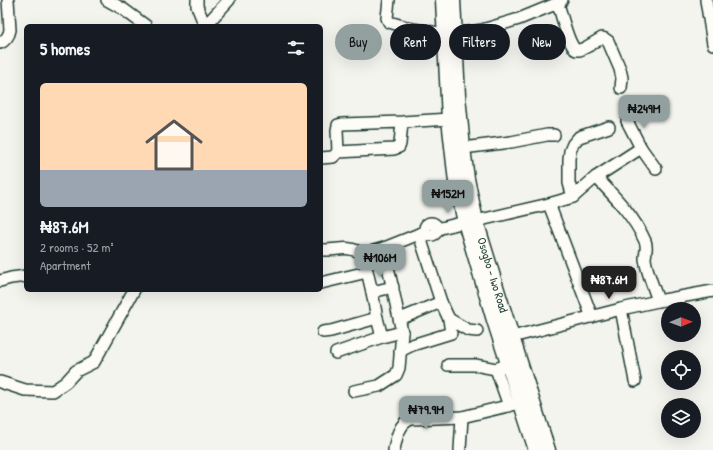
<!DOCTYPE html>
<html lang="en">
<head>
<meta charset="utf-8">
<style>
  body { margin:0; font-family:"Patrick Hand",sans-serif; background:#242831; color:#f1f3f6; height:100vh; display:flex; flex-direction:column; font-size:15px; white-space:nowrap }
  * { box-sizing:border-box; margin:0 }
  p { font-size:13px; color:#9ea1a6 }
  .icon { flex:none; width:22px; height:22px; fill:none; stroke:currentColor; stroke-width:2; stroke-linecap:round; stroke-linejoin:round }
  .map { position:relative; flex:1; overflow:hidden }
  .drawer { position:absolute; left:24px; top:24px; width:299px; height:268px; display:flex; flex-direction:column; background:#171b24; border-radius:6px; box-shadow:0 4px 16px #0002 }
  .drawer>* { flex:none }
  .hud { position:absolute; left:335px; top:24px; width:318px; height:36px; display:flex; gap:8px }
  .needle { width:26px; rotate:89deg }
  .controls { position:absolute; left:661px; top:302px; display:grid; gap:8px }
  .controls a { display:grid; place-items:center; width:40px; height:40px; border-radius:50%; background:#171b24; box-shadow:0 4px 16px #0002; font-size:20px }
  .price { position:absolute; translate:-50% -34px; padding:0 9px; border-radius:8px; background:#92a19f; color:#111; font-size:13px; line-height:26px; filter:drop-shadow(0 1px 2px #0008) }
  .price::after { content:''; position:absolute; left:50%; top:24px; width:12px; height:9px; margin-left:-6px; background:inherit; clip-path:polygon(0 0,100% 0,50% 100%) }
  .price.active { background:#222; color:#fff }
  ul { padding:0; list-style:none }
  li { display:grid; align-content:center; gap:8px; height:212px; padding:0 16px }
  li span { display:grid; place-items:center; height:124px; border-radius:6px; color:#555 }
  li>.icon { margin-inline-start:auto }
  span .icon { width:72px; height:72px; fill:#fffc; stroke-width:1 }
  li b { font-size:17px }
  h2 { display:flex; justify-content:space-between; align-items:center; height:48px; padding:0 16px; font-size:17px }
  .chip { padding:0 14px; border-radius:18px; background:#171b24; box-shadow:0 4px 16px #0002; font-size:14px; line-height:36px }
  .chip.active { background:#92a19f; color:#111 }
  .map>svg:first-child { display:block }
  .lines { fill:none; stroke-linecap:round; stroke-linejoin:round }
  .minor-casing { stroke:#1f3d34; stroke-width:14 }
  .major-casing { stroke:#1f3d34; stroke-width:17 }
  .minor { stroke:#fdfcf7; stroke-width:11 }
  .major { stroke:#fdfcf7; stroke-width:14 }
  .labels { text-anchor:middle; stroke-width:4; stroke-linejoin:round; paint-order:stroke }
  .street-label { font-size:12px; fill:#1f3d34; stroke:#fdfcf7 }
</style>
</head>
<body>
<div class="map">
<svg width="713" height="450" viewBox="0 0 713 450">
  <rect width="100%" height="100%" fill="#f4f4ef"/>
  <filter id="ink" filterUnits="userSpaceOnUse"><feTurbulence type="fractalNoise" baseFrequency=".025" numOctaves="2"/><feDisplacementMap in="SourceGraphic" scale="8" xChannelSelector="R" yChannelSelector="G"/><feConvolveMatrix kernelMatrix="1 2 1 2 8 2 1 2 1" color-interpolation-filters="sRGB"/></filter>
  <g filter="url(#ink)">
    <g class="lines">
      <defs>
        <g id="minor">
          <polyline points="107,0 123,9 146,26"/>
          <polyline points="197,0 197,6 205,26"/>
          <polyline points="389,0 387,18 389,22 413,29 445,34"/>
          <polyline points="706,0 713,44"/>
          <path d="M558 3C561 13 567 40 574 48 575 50 576 50 579 50 585 49 596 41 602 38L605 39 608 41 620 69 622 78 621 88"/>
          <polyline points="205,26 229,0"/>
          <polyline points="455,34 482,30 519,19 558,3 562,0"/>
          <path d="M0 43C5 41 9 36 10 30L8 0"/>
          <polyline points="627,121 641,148 656,169"/>
          <polyline points="402,122 400,144 399,147 394,149 338,152 337,130 338,125 342,124 402,122 449,119"/>
          <polyline points="463,148 511,142 547,135 554,135"/>
          <polyline points="321,158 333,157 338,152"/>
          <path d="M596 177C614 196 634 216 645 241 648 247 645 253 645 259 647 273 654 288 658 301"/>
          <polyline points="573,197 569,183 569,159 570,151 573,144 579,137 609,127"/>
          <polyline points="549,204 592,317"/>
          <polyline points="476,221 549,204 573,197 596,177 641,148"/>
          <circle cx="431" cy="229" r="6"/>
          <polyline points="437,229 465,222"/>
          <path d="M321 250C338 251 347 244 363 254L372 292 377 318 382 337"/>
          <polyline points="363,254 384,248 424,232"/>
          <polyline points="0,281 11,278 26,276"/>
          <polyline points="321,283 367,272"/>
          <polyline points="372,292 393,287"/>
          <polyline points="621,309 635,381"/>
          <polyline points="400,319 441,302"/>
          <polyline points="449,319 468,330 477,331"/>
          <polyline points="323,332 331,331 377,318"/>
          <polyline points="505,340 512,337 621,309 658,301 713,291"/>
          <polyline points="400,351 412,345 451,333 449,319 441,302 419,234"/>
          <polyline points="336,353 382,337 402,332"/>
          <polyline points="448,365 475,365 496,369 509,364"/>
          <polyline points="496,369 509,406"/>
          <polyline points="0,382 25,390 53,391 66,382 76,371 94,362 134,290"/>
          <polyline points="354,391 379,386 396,375 399,368 402,332 384,248"/>
          <path d="M394 450C396 439 399 423 411 419L462 417 520 403"/>
          <polyline points="460,450 462,417"/>
        </g>
        <g id="major">
          <polyline points="443,0 449,119 456,182 465,222 494,320 536,450"/>
          <path id="s1" d="M453 0 458 96 463 148 467 179 476 221 498 293 548 450"/>
        </g>
      </defs>
      <use href="#minor" class="minor-casing"/>
      <use href="#major" class="major-casing"/>
      <use href="#minor" class="minor"/>
      <use href="#major" class="major"/>
    </g>
  </g>
  <g class="labels">
    <g class="street-label">
      <text dy="4" stroke="none"><textPath href="#s1" startOffset="279">Osogbo - Iwo Road</textPath></text>
    </g>
  </g>
</svg>
<div class="controls">
<a><svg class="needle" viewBox="-14 -14 28 28"><path d="M0-13l5 13h-10z" fill="#e53935"/><path d="M0 13l5-13h-10z" fill="#9ea1a6"/></svg></a>
<a><svg class="icon" aria-label="locate" viewBox="0 0 24 24"><circle cx="12" cy="12" r="6"/><path d="M12 2v4M12 18v4M2 12h4M18 12h4"/></svg></a>
<a><svg class="icon" aria-label="layers" viewBox="0 0 24 24"><path d="M12 4l9 5-9 5-9-5zM3 14l9 5 9-5"/></svg></a>
</div>
<b class="price" style="left:644px;top:129px">₦249M</b>
<b class="price" style="left:448px;top:214px">₦152M</b>
<b class="price" style="left:380px;top:278px">₦106M</b>
<b class="price active" style="left:609px;top:300px">₦87.6M</b>
<b class="price" style="left:426px;top:430px">₦79.9M</b>
<div class="hud">
<a class="chip active">Buy</a>
<a class="chip">Rent</a>
<a class="chip">Filters</a>
<a class="chip">New</a>
</div>
<section class="drawer">
<h2>5 homes<svg class="icon" aria-label="filters" viewBox="0 0 24 24"><path d="M4 7h16M4 17h16"/><circle cx="9" cy="7" r="2"/><circle cx="15" cy="17" r="2"/></svg></h2>
<ul>
<li><span style="background:linear-gradient(#ffd9b3 70%,#9aa5b1 0)"><svg class="icon" aria-label="home" viewBox="0 0 24 24"><path d="M3 11l9-7 9 7M6 9v11h12V9"/></svg></span><div><b>₦87.6M</b><p>2 rooms · 52 m²</p><p>Apartment</p></div></li>
</ul>
</section>
</div>
</body>
</html>
